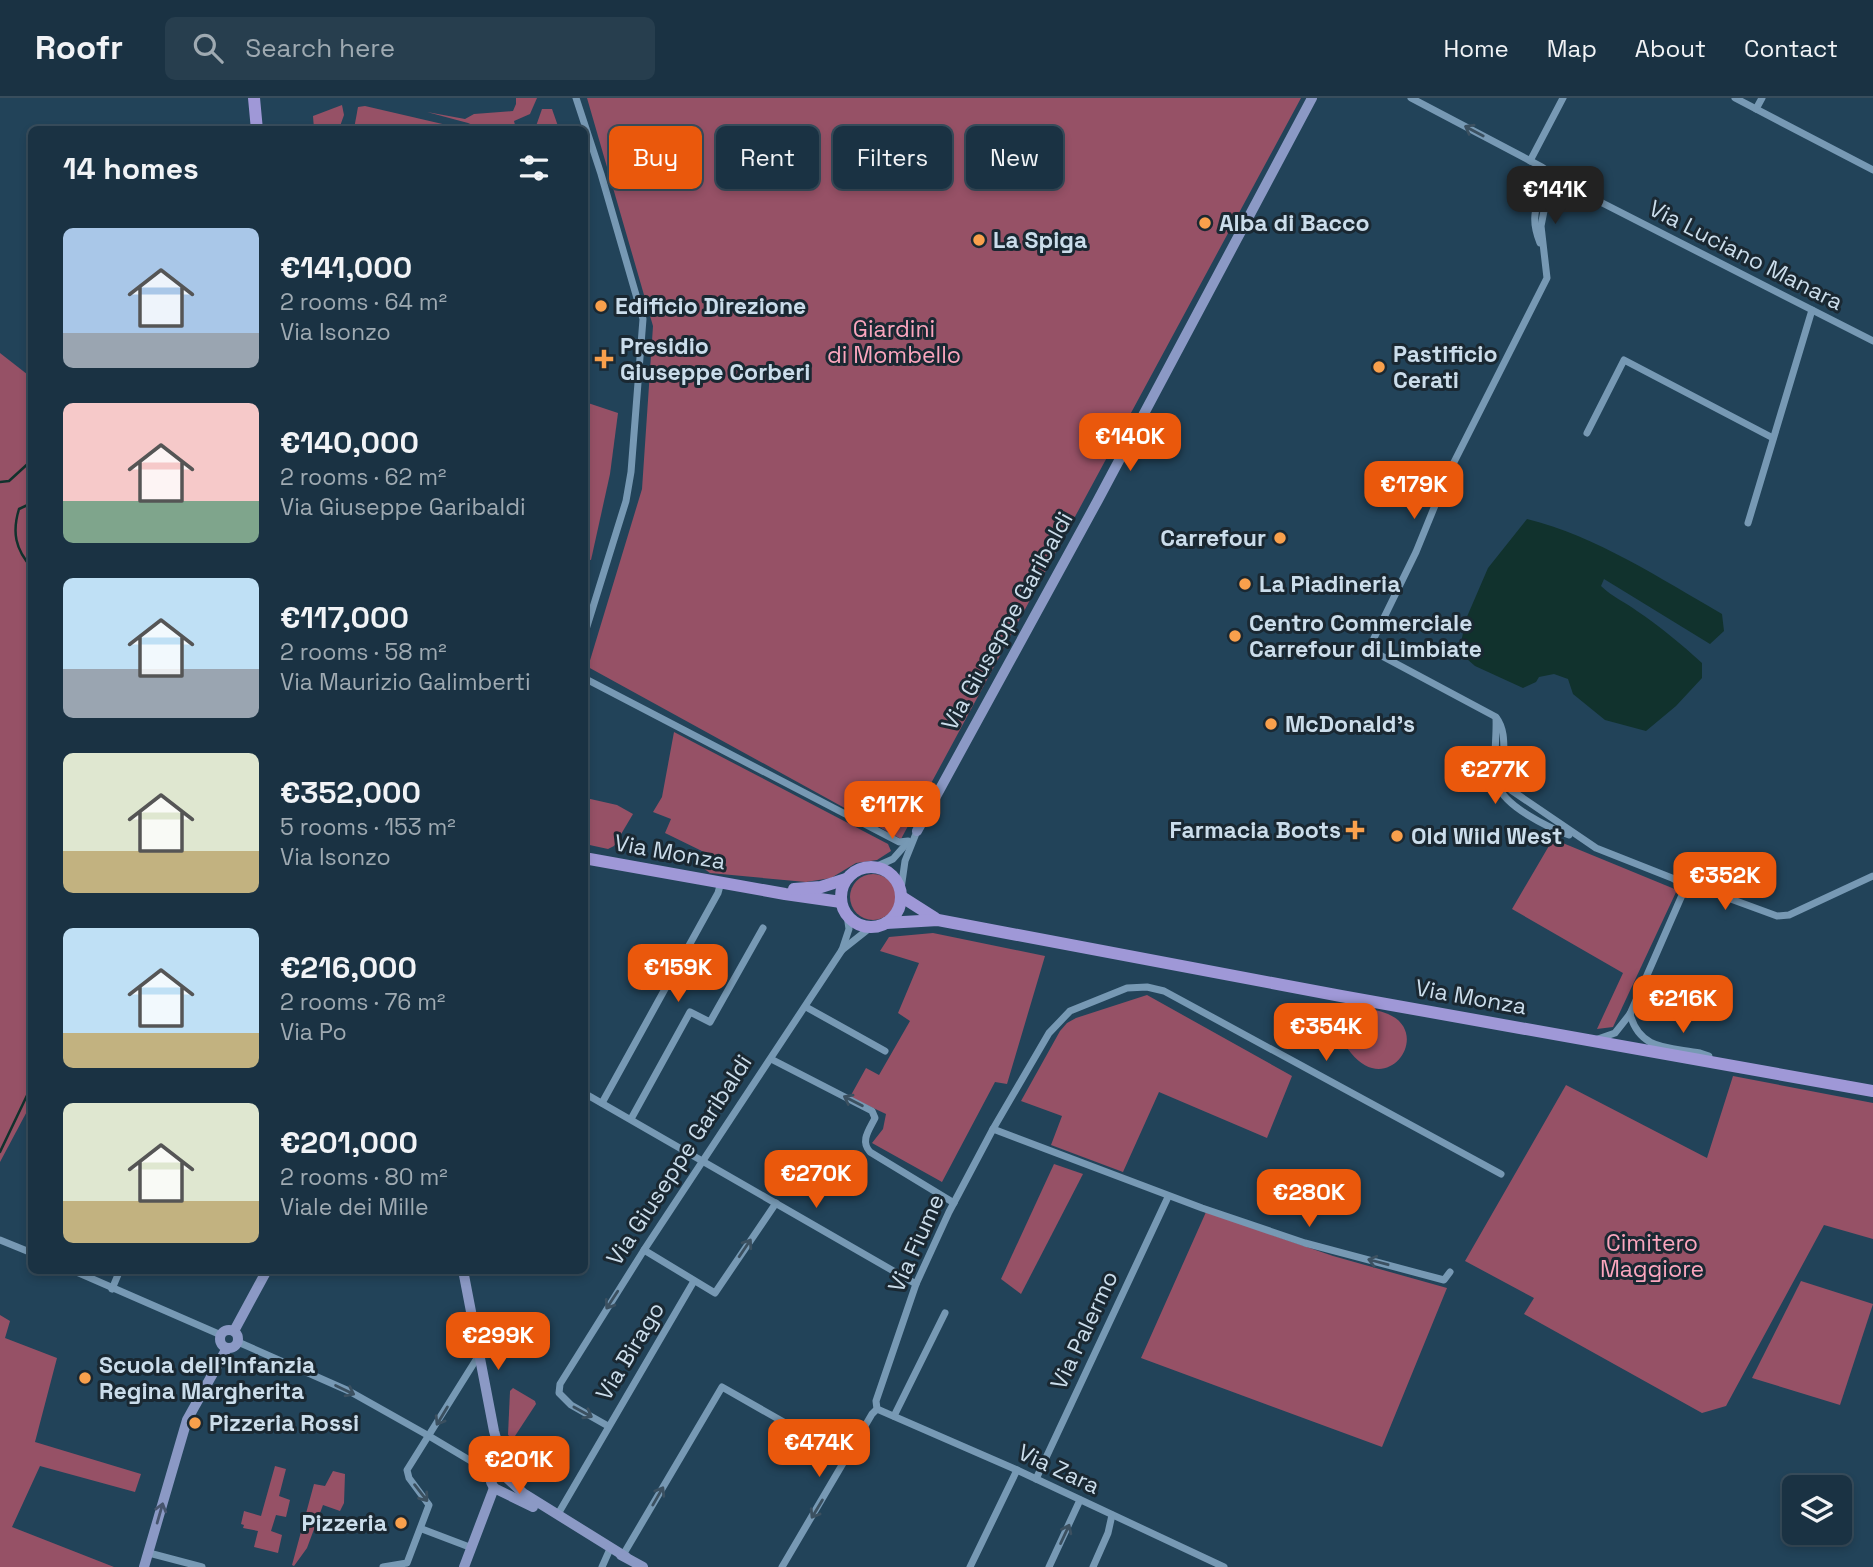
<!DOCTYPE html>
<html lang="en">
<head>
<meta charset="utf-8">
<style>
  body { margin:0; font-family:"Space Grotesk",sans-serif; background:#273e4e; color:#f1f3f6; height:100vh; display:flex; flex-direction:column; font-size:26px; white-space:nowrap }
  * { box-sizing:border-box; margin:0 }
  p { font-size:23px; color:#9faab2 }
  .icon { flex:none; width:38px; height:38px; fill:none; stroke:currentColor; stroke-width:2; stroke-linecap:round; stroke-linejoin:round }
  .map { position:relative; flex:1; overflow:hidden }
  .panel { position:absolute; left:28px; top:28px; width:560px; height:1148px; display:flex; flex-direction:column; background:#1a3243; border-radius:10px; box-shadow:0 4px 10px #0003,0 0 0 2px #384d5c }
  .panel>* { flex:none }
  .hud { position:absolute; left:609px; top:28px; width:665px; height:63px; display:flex; gap:14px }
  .controls { position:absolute; left:1782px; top:1377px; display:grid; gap:14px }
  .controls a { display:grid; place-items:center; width:70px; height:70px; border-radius:10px; background:#1a3243; box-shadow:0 4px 10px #0003,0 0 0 2px #384d5c; font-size:35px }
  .price { position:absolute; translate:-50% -60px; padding:0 16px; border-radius:14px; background:#ea580c; color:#fff; font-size:23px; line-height:46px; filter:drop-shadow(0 2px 4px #0008) }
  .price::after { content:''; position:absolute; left:50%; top:42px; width:21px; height:16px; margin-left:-10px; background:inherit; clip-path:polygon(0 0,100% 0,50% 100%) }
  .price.active { background:#222; color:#fff }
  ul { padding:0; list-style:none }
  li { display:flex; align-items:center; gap:21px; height:175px; padding:0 35px }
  li span { display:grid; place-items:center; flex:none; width:196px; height:140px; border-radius:10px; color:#555 }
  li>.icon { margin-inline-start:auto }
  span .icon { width:84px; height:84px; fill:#fffc; stroke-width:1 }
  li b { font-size:30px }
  h2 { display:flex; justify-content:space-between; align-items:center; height:84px; padding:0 35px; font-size:30px }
  .tag { padding:0 24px; border-radius:10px; background:#1a3243; box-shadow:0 4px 10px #0003,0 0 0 2px #384d5c; font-size:24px; line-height:63px }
  .tag.active { background:#ea580c; color:#fff }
  header { display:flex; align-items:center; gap:42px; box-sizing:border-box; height:98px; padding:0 35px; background:#1a3243; border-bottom:2px solid #384d5c }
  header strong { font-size:33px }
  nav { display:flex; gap:38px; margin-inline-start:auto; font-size:24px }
  .search { width:490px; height:63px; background:#273e4e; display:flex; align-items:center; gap:18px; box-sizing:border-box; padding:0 24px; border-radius:10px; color:#9faab2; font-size:26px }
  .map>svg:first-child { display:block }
  .green { fill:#965166 }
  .water { fill:#11322d }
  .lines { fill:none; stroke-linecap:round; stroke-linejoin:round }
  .stream { stroke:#11322d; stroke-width:2.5 }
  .street { stroke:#7799b4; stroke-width:7 }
  .secondary { stroke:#8b99c5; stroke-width:10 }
  .primary { stroke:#9f98d7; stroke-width:12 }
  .oneway { stroke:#3b5060 }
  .oneway2 { stroke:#47556d }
  .poi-dot { fill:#f9a04c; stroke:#1a2832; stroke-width:2.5 }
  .labels { text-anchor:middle; stroke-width:6; stroke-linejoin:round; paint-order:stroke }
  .poi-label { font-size:23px; font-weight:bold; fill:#cbddeb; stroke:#1a2832; text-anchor:start }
  .street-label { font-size:23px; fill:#cbddeb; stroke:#1a2832 }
  .park-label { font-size:23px; fill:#fba6be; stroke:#1a2832 }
</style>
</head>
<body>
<header>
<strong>Roofr</strong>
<div class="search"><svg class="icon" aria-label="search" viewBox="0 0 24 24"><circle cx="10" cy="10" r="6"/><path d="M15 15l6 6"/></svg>Search here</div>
<nav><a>Home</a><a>Map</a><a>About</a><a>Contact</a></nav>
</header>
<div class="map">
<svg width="1873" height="1469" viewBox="0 0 1873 1469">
  <rect width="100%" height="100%" fill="#224359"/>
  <g class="green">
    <polygon points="516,0 537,0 530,16 514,23 516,31 482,31 468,25 427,14 465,21 474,16 513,13 516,6"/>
    <polygon points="587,0 1301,0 901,741 588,569 642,391 653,228"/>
    <polygon points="342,7 344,17 339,31 314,31 313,18"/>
    <polygon points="365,8 464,31 354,31 358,9"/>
    <polygon points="542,11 552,11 559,31 535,31"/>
    <polygon points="0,255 32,280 32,1004 0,1064"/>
    <polygon points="585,304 618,315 610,376 591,462 584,461"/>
    <polygon points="674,634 888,746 891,753 877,762 856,765 831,780 806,784 710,775 696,765 697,762 706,763 708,756 665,735 671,721 653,714 662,699"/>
    <polygon points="586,700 617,707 633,716 614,748 608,751 585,746"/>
    <polygon points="1553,741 1677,792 1613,929 1597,931 1623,875 1512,811"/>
    <circle cx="873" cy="799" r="23"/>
    <polygon points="933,835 1045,858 1007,986 995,984 942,1084 872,1045 883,1031 886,1016 850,999 866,970 879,977 910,923 898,915 919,865 880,853 889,839"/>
    <polygon points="1147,897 1292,978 1267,1040 1159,994 1123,1074 1051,1047 1062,1018 1021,1003 1060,933 1067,925 1076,920"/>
    <path d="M1334 906C1351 909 1372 909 1388 916 1433 935 1388 1001 1351 955 1338 939 1333 927 1334 906Z"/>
    <polygon points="1733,978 1873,1005 1873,1141 1824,1127 1726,1308 1702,1315 1524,1216 1534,1200 1465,1163 1566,987 1707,1060"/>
    <polygon points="1054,1066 1083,1076 1021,1196 1001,1181"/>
    <polygon points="1206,1114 1333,1158 1447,1190 1382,1349 1141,1260"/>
    <polygon points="1801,1183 1873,1206 1840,1307 1752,1280"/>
    <polygon points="0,1217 10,1223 5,1240 57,1260 35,1344 141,1376 135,1394 40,1368 12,1429 114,1469 0,1469"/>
    <polygon points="513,1290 535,1303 536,1306 513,1341 508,1337 510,1293"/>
    <polygon points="275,1368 286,1371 279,1398 290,1402 286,1419 276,1417 271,1433 282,1437 278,1455 254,1449 258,1433 243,1430 244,1427 241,1426 244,1413 261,1418"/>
    <polygon points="333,1373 345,1376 344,1405 340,1413 323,1407 307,1450 294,1468 292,1467 314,1386 325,1388"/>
  </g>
  <path class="water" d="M1527 421C1596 438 1661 481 1722 516L1724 533 1710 546 1604 481 1601 488C1612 499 1625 504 1637 513 1661 529 1681 546 1702 565V580L1676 608 1646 633 1605 622 1573 596 1568 581 1554 576 1539 579 1536 584 1523 590 1475 568 1459 554 1466 521 1488 470Z"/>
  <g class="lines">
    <g class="stream">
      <polyline points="0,384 9,383 32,362"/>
      <path d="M32 405 19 411C12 434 15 451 32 470"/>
      <polyline points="0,1054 32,987"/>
    </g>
    <g class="street">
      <polyline points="576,0 601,76 643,221 631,374 626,403 584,538"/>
      <polyline points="1411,0 1542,69 1552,76"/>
      <polyline points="1735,0 1873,72"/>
      <polyline points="1756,11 1762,0"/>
      <polyline points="1530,63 1563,0"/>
      <polyline points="1563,89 1571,89 1873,243"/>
      <path d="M1552 98 1544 113 1541 128 1547 180 1447 378 1416 454 1374 540 1376 552 1380 557 1496 619C1512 640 1496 670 1511 692L1596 750 1672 780 1686 788 1698 789 1777 818 1789 817 1873 778"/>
      <path d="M1540 145C1529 117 1538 109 1542 82L1552 76 1562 82V92L1556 98 1546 96 1542 92"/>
      <polyline points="1587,335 1624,262 1773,340"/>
      <polyline points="1748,425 1812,212"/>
      <polyline points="584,580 899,744 908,743"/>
      <path d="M1496 620C1497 641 1492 666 1498 687 1504 708 1549 730 1569 737"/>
      <polyline points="875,769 893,761 908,744"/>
      <polyline points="901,791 905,763 917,733"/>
      <polyline points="842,852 871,829"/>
      <polyline points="806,909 885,953"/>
      <path d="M1630 916C1640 953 1669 949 1700 955L1709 958V963"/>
      <polyline points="1595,942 1615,935 1630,916 1686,788"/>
      <path d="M771 961 872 1013 875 1020C869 1032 860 1043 870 1054L954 1105"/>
      <polyline points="584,995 916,1186"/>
      <polyline points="602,1005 718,795 721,784"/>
      <polyline points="631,1021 690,914 710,924 763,830"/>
      <polyline points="993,1031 1202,1110 1305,1145 1444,1182 1450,1174"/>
      <polyline points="0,1142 32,1155"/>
      <polyline points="644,1152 715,1195 776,1105"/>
      <polyline points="72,1172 221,1237"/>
      <polyline points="112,1191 120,1172"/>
      <polyline points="238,1244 349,1293 429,1338 476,1366 491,1384"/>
      <polyline points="877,1311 1017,1372 1224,1469"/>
      <polyline points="894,1318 945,1215"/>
      <polyline points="608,1328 571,1307 559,1295 560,1286 644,1152 842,852 849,831 847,817"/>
      <polyline points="1036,1381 1168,1099"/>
      <polyline points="558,1416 694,1183"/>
      <polyline points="422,1431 472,1450"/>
      <polyline points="149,1455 202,1469"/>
      <polyline points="623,1457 722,1289 847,1360"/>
      <polyline points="383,1469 407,1465 429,1407 409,1380 407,1372 479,1257"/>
      <polyline points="602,1469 610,1451"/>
      <polyline points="782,1469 872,1316 877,1311 876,1303 916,1186 949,1114 993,1031 1049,935 1070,913 1127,890 1147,889 1164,893 1501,1076"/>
      <polyline points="970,1469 1017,1372"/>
      <polyline points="1049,1469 1080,1402"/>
      <polyline points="1093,1469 1108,1435 1112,1417"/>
    </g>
    <g class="secondary">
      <polyline points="917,733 1098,402 1312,0"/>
      <polyline points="463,1172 494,1333 507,1380 523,1395 626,1459"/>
      <circle cx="229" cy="1241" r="9"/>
      <polyline points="234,1233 267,1172"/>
      <polyline points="494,1390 533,1409"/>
      <polyline points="494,1390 491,1384 496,1368 496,1357"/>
      <polyline points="621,1457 643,1469"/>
      <polyline points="144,1469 187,1322 227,1250"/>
      <polyline points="464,1469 494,1390"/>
    </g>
    <g class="primary">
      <polyline points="254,0 257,32"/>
      <polyline points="584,760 785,796 841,804"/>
      <circle cx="871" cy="799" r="30"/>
      <polyline points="794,791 821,789 846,781"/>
      <polyline points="902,799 935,820"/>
      <polyline points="886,825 938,822 1341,898 1873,993"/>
    </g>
  </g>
  <defs><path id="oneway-shaft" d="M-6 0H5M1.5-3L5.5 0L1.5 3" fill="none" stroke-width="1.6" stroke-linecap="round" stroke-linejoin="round" transform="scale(1.75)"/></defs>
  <g class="oneway">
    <use href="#oneway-shaft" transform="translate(1474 33) rotate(-152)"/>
    <use href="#oneway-shaft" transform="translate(853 1003) rotate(-153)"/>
    <use href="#oneway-shaft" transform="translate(745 1150) rotate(-56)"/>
    <use href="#oneway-shaft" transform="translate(1378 1164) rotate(-165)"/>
    <use href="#oneway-shaft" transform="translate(612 1202) rotate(123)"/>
    <use href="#oneway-shaft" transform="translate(345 1292) rotate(26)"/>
    <use href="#oneway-shaft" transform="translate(583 1314) rotate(29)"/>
    <use href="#oneway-shaft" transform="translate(442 1318) rotate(121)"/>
    <use href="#oneway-shaft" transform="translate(421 1395) rotate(52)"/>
    <use href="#oneway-shaft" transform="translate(658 1398) rotate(-60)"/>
    <use href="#oneway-shaft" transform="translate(817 1411) rotate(121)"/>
    <use href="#oneway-shaft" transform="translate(1065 1436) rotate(-65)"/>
  </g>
  <use class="oneway2" href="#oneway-shaft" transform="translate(160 1415) rotate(-74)"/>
  <g class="poi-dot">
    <circle cx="1205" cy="125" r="7"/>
    <circle cx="979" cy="142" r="7"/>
    <circle cx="601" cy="208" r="7"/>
    <path d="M600.5 250.5h7v7h7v7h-7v7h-7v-7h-7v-7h7z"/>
    <circle cx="1379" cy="269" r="7"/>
    <circle cx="1280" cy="440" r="7"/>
    <circle cx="1245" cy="486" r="7"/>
    <circle cx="1235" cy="538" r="7"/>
    <circle cx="1271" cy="626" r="7"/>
    <path d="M1351.5 721.5h7v7h7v7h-7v7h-7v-7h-7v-7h7z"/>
    <circle cx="1397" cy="738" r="7"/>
    <circle cx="85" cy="1280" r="7"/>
    <circle cx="195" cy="1325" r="7"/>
    <circle cx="401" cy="1425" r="7"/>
  </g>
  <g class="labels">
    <g class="poi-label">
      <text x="1219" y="133">Alba di Bacco</text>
      <text x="993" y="150">La Spiga</text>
      <text x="615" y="216">Edificio Direzione</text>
      <text x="620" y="256">Presidio<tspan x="620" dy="26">Giuseppe Corberi</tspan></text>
      <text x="1393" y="264">Pastificio<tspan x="1393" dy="26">Cerati</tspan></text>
      <text x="1266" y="448" text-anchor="end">Carrefour</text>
      <text x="1259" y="494">La Piadineria</text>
      <text x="1249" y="533">Centro Commerciale<tspan x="1249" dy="26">Carrefour di Limbiate</tspan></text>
      <text x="1285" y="634">McDonald's</text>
      <text x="1341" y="740" text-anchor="end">Farmacia Boots</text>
      <text x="1411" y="746">Old Wild West</text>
      <text x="99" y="1275">Scuola dell'Infanzia<tspan x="99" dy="26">Regina Margherita</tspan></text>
      <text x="209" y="1333">Pizzeria Rossi</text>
      <text x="387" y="1433" text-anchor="end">Pizzeria</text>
    </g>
    <g class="street-label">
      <text transform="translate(1746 157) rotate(27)" y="8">Via Luciano Manara</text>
      <text transform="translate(1007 523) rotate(-61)" y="8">Via Giuseppe Garibaldi</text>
      <text transform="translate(670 754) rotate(10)" y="8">Via Monza</text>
      <text transform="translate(1471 899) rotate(10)" y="8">Via Monza</text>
      <text transform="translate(679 1062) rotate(-57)" y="8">Via Giuseppe Garibaldi</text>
      <text transform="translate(916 1145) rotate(-66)" y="8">Via Fiume</text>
      <text transform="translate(1084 1232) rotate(-65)" y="8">Via Palermo</text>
      <text transform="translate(630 1253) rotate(-59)" y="8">Via Birago</text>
      <text transform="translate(1059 1371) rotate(25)" y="8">Via Zara</text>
    </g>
    <g class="park-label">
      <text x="894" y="239">Giardini<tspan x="894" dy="26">di Mombello</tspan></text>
      <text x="1652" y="1153">Cimitero<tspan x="1652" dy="26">Maggiore</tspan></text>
    </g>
  </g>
</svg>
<div class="controls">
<a><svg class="icon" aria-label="layers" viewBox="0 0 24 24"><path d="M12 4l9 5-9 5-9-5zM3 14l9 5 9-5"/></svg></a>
</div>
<b class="price active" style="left:1555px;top:128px">€141K</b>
<b class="price" style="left:1130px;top:375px">€140K</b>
<b class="price" style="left:1414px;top:423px">€179K</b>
<b class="price" style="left:1495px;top:708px">€277K</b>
<b class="price" style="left:892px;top:743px">€117K</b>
<b class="price" style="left:1725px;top:814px">€352K</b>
<b class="price" style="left:678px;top:906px">€159K</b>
<b class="price" style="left:1683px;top:937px">€216K</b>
<b class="price" style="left:1326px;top:965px">€354K</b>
<b class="price" style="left:816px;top:1112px">€270K</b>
<b class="price" style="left:1309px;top:1131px">€280K</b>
<b class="price" style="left:498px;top:1274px">€299K</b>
<b class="price" style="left:819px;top:1381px">€474K</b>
<b class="price" style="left:519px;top:1398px">€201K</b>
<div class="hud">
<a class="tag active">Buy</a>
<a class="tag">Rent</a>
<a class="tag">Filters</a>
<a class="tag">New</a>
</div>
<section class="panel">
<h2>14 homes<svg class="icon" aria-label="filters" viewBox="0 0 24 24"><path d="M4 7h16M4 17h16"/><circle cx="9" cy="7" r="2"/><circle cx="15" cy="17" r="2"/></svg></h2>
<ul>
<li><span style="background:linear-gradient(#a9c7e8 75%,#9aa5b1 0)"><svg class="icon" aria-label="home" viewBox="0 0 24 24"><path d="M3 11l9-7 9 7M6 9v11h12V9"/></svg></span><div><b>€141,000</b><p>2 rooms · 64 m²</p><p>Via Isonzo</p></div></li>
<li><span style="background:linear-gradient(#f6c9c9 70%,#7fa58c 0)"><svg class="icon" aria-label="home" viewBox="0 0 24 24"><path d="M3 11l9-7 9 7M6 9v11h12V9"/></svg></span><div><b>€140,000</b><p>2 rooms · 62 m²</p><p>Via Giuseppe Garibaldi</p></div></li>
<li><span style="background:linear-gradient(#bfe0f5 65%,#9aa5b1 0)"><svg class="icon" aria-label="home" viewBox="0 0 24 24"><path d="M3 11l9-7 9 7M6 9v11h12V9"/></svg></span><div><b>€117,000</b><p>2 rooms · 58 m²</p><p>Via Maurizio Galimberti</p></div></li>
<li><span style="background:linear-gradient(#dfe7d0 70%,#c2b280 0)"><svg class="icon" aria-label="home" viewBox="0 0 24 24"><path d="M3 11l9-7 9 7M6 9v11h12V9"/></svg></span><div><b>€352,000</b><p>5 rooms · 153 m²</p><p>Via Isonzo</p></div></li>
<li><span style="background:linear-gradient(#bfe0f5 75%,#c2b280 0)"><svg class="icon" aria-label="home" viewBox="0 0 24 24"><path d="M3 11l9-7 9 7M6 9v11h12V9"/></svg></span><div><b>€216,000</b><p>2 rooms · 76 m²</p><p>Via Po</p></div></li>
<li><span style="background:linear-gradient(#dfe7d0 70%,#c2b280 0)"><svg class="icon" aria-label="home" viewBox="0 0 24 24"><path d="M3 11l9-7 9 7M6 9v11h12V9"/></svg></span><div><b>€201,000</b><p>2 rooms · 80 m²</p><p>Viale dei Mille</p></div></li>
</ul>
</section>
</div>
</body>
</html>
